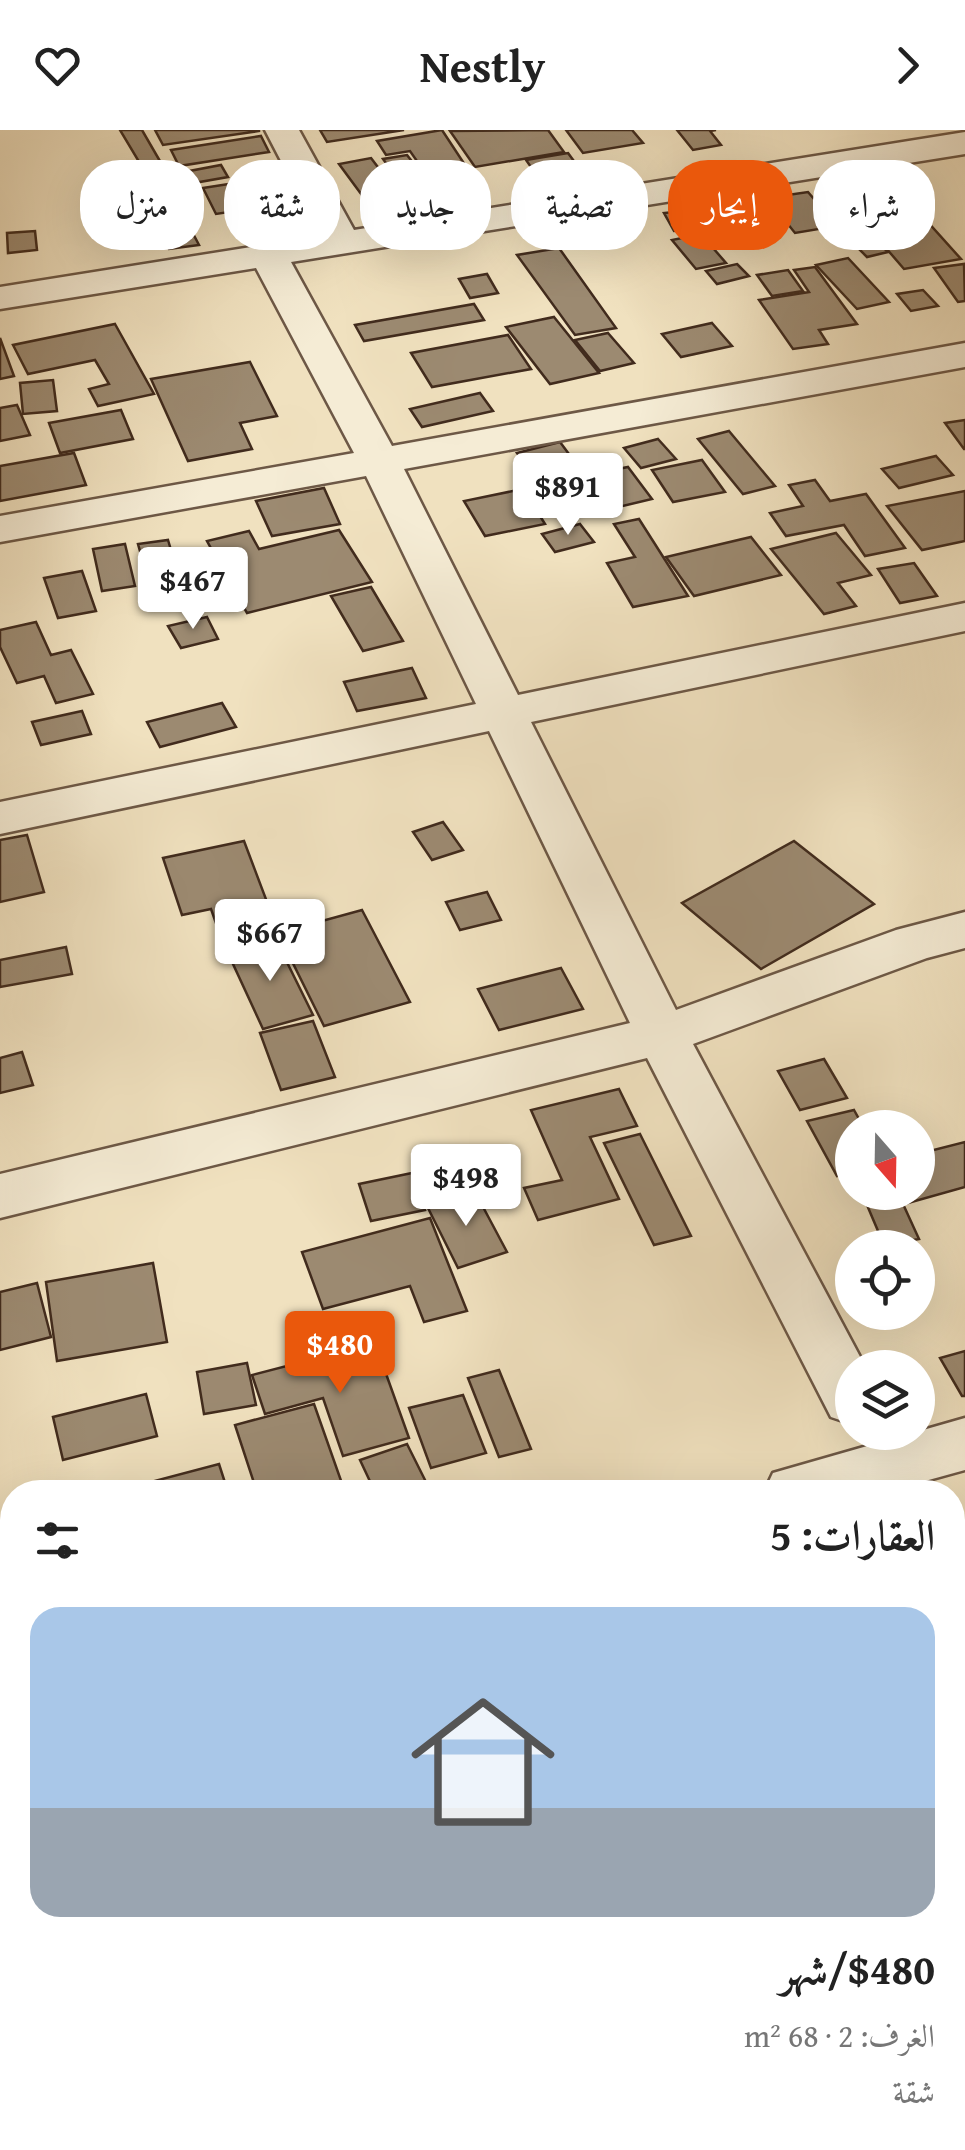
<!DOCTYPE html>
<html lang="ar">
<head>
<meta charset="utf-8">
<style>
  body { margin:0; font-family:"Gentium Book Plus",Amiri,serif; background:#f6f6f6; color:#222; direction:rtl; height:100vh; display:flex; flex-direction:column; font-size:38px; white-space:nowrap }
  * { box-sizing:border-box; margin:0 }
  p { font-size:32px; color:#767676 }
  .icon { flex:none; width:55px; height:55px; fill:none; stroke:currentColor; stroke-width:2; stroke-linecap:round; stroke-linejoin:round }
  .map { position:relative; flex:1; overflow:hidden; direction:ltr }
  .panel { position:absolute; left:0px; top:1350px; width:965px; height:670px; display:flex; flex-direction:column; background:#fff; border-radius:40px 40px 0 0; box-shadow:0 10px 40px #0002; direction:rtl }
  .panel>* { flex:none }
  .banner { position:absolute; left:30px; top:30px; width:905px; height:90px; direction:rtl; display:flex; gap:20px }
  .needle { width:65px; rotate:160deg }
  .tools { position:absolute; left:835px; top:980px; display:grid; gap:20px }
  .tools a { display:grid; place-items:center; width:100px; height:100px; border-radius:50%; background:#fff; box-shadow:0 10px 40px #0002; font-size:50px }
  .price { position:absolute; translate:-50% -85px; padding:0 22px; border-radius:10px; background:#fff; color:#222; font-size:32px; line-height:65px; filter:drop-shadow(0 2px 5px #0008) }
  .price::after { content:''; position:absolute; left:50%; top:60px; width:30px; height:22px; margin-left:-15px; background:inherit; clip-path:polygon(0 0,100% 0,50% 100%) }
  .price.on { background:#ea580c; color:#fff }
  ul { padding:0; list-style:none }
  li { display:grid; align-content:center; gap:20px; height:530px; padding:0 30px }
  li+li { border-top:2px solid #e0e0e0 }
  li span { display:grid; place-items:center; height:310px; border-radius:30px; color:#555 }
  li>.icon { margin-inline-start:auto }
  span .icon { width:180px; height:180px; fill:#fffc; stroke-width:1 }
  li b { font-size:42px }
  h2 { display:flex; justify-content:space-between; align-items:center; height:120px; padding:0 30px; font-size:42px }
  .chip { padding:0 35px; border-radius:40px; background:#fff; box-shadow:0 10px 40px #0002; font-size:35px; line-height:90px }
  .chip.on { background:#ea580c; color:#fff }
  header { display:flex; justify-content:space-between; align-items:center; height:130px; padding:0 30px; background:#fff; font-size:45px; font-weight:800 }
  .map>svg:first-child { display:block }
  .building { fill:#9c8a71; stroke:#412b1d; stroke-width:2.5 }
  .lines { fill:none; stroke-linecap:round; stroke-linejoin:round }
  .minor-casing { stroke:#6d5846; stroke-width:5 }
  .minor { fill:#f5ecd5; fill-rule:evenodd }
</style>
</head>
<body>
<header><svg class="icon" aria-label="forward" viewBox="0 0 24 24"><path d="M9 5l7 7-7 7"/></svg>Nestly<svg class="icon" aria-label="heart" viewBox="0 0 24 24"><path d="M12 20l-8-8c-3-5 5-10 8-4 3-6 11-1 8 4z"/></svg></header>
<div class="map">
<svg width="965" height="2020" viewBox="0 0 965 2020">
  <rect width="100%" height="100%" fill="#f0e1bf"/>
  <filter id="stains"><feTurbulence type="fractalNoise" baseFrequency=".002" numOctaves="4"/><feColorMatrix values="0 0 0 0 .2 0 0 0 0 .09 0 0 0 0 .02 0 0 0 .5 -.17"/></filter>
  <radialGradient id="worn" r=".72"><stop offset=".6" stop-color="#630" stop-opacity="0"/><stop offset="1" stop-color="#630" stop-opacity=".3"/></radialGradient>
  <g class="building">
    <polygon points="120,0 142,0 168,45 221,35 228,47 114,67 100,42 141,35"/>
    <polygon points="155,0 259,0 259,1 163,15"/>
    <polygon points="320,0 404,0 327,12"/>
    <polygon points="442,0 469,41 428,47 410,21 386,25 377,11"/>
    <polygon points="548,0 564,22 475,37 450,1"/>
    <polygon points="566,0 632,0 643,13 583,23"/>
    <polygon points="677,0 716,0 710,1 721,15 693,20"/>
    <polygon points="261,6 269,22 179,36 171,20"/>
    <polygon points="568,23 579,38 603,34 614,49 547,60 526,30"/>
    <polygon points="407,25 431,56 406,61 383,29"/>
    <polygon points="371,28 411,81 378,87 339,34"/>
    <polygon points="882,41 961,129 904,139 848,74 874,70 853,46"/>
    <polygon points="281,46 295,72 216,84 203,58"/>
    <polygon points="808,62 837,96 795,103 767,68"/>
    <polygon points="182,78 188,89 150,95 145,84"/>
    <polygon points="262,79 274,94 241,101 229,87"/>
    <polygon points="694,80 704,98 674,101 664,83"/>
    <polygon points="188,94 199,115 169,119 158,99"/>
    <polygon points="35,101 37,120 8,123 7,103"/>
    <polygon points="866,101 888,122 867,127 846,106"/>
    <polygon points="701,104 726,133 696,139 672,110"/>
    <polygon points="559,118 616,198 575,205 517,125"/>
    <polygon points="848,128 889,172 857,179 816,135"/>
    <polygon points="737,134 749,146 717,154 706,141"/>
    <polygon points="964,134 965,171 958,172 934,138"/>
    <polygon points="815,137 857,194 819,200 828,214 793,219 759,170 809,162 794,140"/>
    <polygon points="788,140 803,161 772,166 757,145"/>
    <polygon points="487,144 498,163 470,168 459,149"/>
    <polygon points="923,160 938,176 911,181 897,164"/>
    <polygon points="474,174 484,190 364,211 355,195"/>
    <polygon points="554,187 599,243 550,254 506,197"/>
    <polygon points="712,193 732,216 681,227 662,204"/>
    <polygon points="115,194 154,264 98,276 89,259 109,254 95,230 28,244 13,215"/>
    <polygon points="608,203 634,233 600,241 575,210"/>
    <polygon points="508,205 531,239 432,257 411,223"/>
    <polygon points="0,208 14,246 0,249"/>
    <polygon points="250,232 277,286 240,293 252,319 188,331 151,249"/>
    <polygon points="53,250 57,281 23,284 20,253"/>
    <polygon points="480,263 493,281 422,297 410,279"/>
    <polygon points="17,275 30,305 0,311 0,278"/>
    <polygon points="121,280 133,309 60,323 49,293"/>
    <polygon points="965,290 965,319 964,319 945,293"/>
    <polygon points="729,301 775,356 743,364 698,309"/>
    <polygon points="658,309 676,329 641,338 624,318"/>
    <polygon points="560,312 583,343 539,354 517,323"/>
    <polygon points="74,323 86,355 0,371 0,336"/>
    <polygon points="936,326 953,345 899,358 882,339"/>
    <polygon points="702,330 725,362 673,372 652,340"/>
    <polygon points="628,337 652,369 589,384 565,350"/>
    <polygon points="815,350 830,371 866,364 905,418 865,426 844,395 786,406 770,383 803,376 789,355"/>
    <polygon points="324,358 340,394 272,406 256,371"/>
    <polygon points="523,359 545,394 485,406 464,371"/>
    <polygon points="965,361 965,411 922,420 887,376"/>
    <polygon points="639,389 688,466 633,477 607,433 635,427 614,394"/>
    <polygon points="580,394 594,412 555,422 542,404"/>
    <polygon points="339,400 372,452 247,483 207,411 249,401 259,419"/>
    <polygon points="836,403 871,445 838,453 856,476 824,484 771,419"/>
    <polygon points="751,407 781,445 694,466 666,427"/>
    <polygon points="168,410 185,467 154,471 138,414"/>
    <polygon points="125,414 135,456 102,461 93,419"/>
    <polygon points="914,433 937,466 900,473 878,439"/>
    <polygon points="82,441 96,481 58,488 44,448"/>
    <polygon points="371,457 403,511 363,521 331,466"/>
    <polygon points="207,487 218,509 181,518 168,496"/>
    <polygon points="36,492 51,525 71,520 93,564 56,573 44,546 17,553 0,517 0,500"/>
    <polygon points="412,538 426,568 357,581 344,552"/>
    <polygon points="222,573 236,597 160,617 147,592"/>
    <polygon points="82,581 91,604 41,615 32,592"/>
    <polygon points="443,692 463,720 432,730 413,702"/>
    <polygon points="27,705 44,762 0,772 0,710"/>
    <polygon points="244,711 278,801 223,813 211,779 182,785 163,728"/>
    <polygon points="794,711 874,774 761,839 682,773"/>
    <polygon points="487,762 501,790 460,800 446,772"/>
    <polygon points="362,780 410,872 324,896 278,803"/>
    <polygon points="275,808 313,885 263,899 227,821"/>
    <polygon points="66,817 72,844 0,857 0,830"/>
    <polygon points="561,838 583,879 499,900 478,859"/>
    <polygon points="313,891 335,947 281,960 260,903"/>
    <polygon points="22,922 33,955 0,963 0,928"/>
    <polygon points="824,929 847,968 800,980 778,941"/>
    <polygon points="619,959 637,996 590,1007 619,1069 538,1090 524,1058 562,1050 531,980"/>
    <polygon points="854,980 864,998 852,998 852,1043 837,1046 807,991"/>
    <polygon points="640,1004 691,1106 654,1115 604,1013"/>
    <polygon points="965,1012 965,1057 908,1073 903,1062 918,1062 918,1024"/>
    <polygon points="412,1043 425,1080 371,1091 359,1054"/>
    <polygon points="474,1060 507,1122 458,1138 426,1074"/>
    <polygon points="898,1063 919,1109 884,1115 864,1068"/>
    <polygon points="430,1088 467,1181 424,1192 410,1156 323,1179 302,1122"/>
    <polygon points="153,1133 167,1212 57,1231 46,1152"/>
    <polygon points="37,1153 51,1207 0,1220 0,1162"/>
    <polygon points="375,1213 409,1308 343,1326 323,1268 265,1284 252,1245"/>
    <polygon points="965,1221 965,1266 962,1266 940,1228"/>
    <polygon points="247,1233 256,1275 204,1284 197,1242"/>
    <polygon points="499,1240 531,1319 499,1327 468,1248"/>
    <polygon points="146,1264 157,1306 63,1330 53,1287"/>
    <polygon points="463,1265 486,1323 431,1338 409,1278"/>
    <polygon points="314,1274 345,1362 257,1362 235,1295"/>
    <polygon points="407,1314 431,1362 375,1362 360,1330"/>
    <polygon points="219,1334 228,1362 125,1362 124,1359"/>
    <polygon points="965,1687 965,1764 952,1769 952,1692"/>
    <polygon points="354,2008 423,2008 427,2020 357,2020"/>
  </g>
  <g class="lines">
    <defs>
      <g id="minor">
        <polygon points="265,0 299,0 354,100 965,2 965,24 291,132 392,316 965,213 965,237 404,339 518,565 965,473 965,501 531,592 676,880 896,800 965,782 965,818 927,828 693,914 866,1238 852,1238 852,1294 831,1287 647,928 0,1088 0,1044 630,893 489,601 0,704 0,672 476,574 366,346 0,412 0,386 354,323 256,138 0,179 0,157 320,106"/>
        <polygon points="965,1288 965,1340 885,1362 764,1362 773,1343"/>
        <polygon points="952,1435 965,1440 965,1517 952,1512"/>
        <polygon points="12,1558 12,1618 0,1622 0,1562"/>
        <polygon points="965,1976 965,2020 911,2020 917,2008 952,2008 952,1981"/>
      </g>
    </defs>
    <use href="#minor" class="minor-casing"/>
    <use href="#minor" class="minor"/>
  </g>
  <rect width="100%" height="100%" filter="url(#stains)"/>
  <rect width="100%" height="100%" fill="url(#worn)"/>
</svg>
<div class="tools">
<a><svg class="needle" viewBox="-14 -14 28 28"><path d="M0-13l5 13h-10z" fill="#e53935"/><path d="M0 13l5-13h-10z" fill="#767676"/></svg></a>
<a><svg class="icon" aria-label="locate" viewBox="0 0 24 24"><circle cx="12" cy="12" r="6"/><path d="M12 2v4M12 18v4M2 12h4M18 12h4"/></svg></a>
<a><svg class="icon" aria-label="layers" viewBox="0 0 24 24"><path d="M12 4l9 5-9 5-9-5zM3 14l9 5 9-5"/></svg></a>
</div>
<b class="price" style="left:568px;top:408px">$891</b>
<b class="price" style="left:193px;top:502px">$467</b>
<b class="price" style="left:270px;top:854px">$667</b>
<b class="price" style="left:466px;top:1099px">$498</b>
<b class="price on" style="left:340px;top:1266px">$480</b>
<div class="banner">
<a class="chip">شراء</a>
<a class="chip on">إيجار</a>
<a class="chip">تصفية</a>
<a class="chip">جديد</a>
<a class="chip">شقة</a>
<a class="chip">منزل</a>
</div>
<section class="panel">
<h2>العقارات: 5<svg class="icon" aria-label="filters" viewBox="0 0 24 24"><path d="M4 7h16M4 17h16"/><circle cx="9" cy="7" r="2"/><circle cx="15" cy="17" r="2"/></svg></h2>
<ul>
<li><span style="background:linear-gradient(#a9c7e8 65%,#9aa5b1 0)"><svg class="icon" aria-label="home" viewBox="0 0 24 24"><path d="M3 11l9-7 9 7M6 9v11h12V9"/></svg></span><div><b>$480/شهر</b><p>الغرف: 2 · 68 m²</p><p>شقة</p></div></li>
</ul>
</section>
</div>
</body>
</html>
